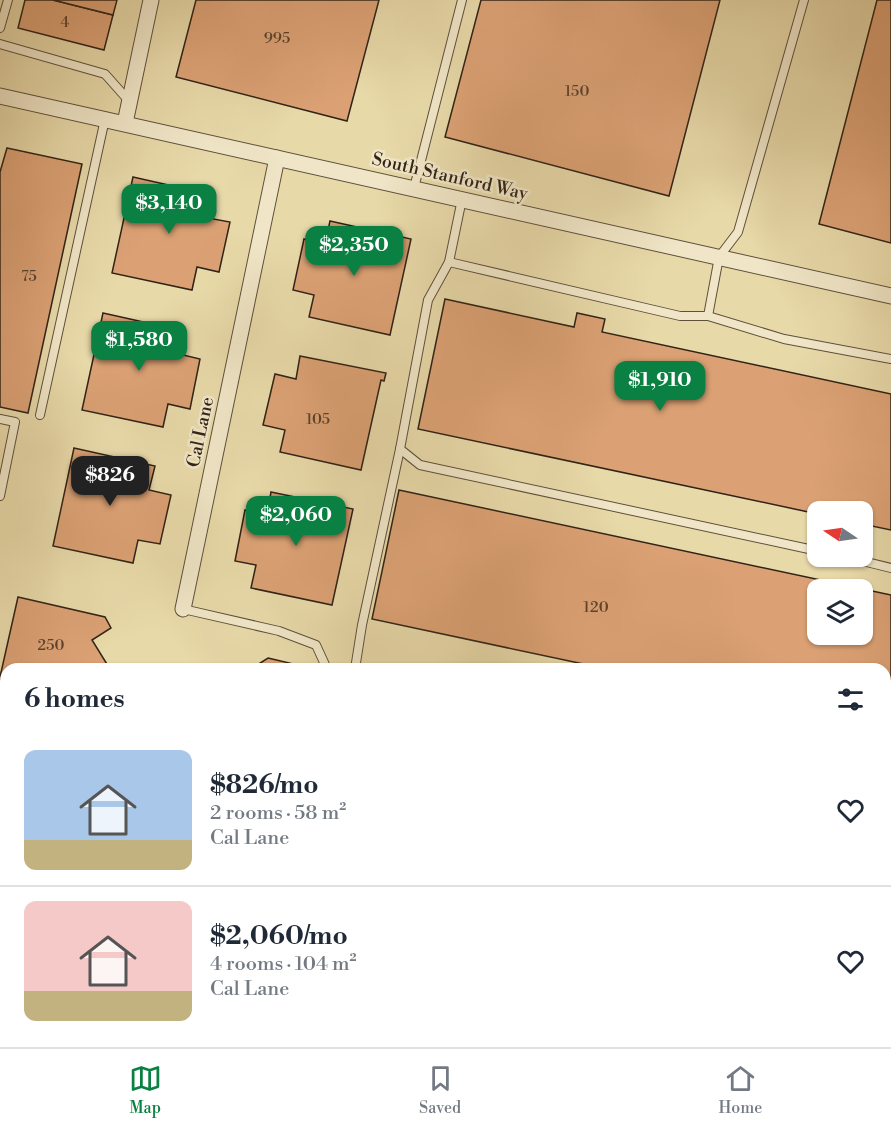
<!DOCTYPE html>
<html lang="en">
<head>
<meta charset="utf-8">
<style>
  body { margin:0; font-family:"Libre Bodoni",serif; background:#f2f2f3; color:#1f2937; height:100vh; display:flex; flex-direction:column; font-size:22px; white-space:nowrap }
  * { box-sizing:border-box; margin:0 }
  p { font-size:20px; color:#747a83 }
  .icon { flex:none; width:33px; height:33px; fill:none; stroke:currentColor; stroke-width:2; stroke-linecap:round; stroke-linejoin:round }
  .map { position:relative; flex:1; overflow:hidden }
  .sheet { position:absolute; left:0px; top:663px; width:891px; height:384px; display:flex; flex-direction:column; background:#fff; border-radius:18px 18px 0 0; box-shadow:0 2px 4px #0004 }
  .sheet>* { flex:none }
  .needle { width:39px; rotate:283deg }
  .controls { position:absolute; left:807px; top:501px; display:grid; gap:12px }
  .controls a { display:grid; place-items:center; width:66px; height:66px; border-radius:12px; background:#fff; box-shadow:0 2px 4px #0004; font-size:30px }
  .price { position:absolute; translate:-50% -51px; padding:0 14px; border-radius:12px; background:#0b8043; color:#fff; font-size:20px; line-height:39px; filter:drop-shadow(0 2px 3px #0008) }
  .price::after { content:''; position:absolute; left:50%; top:36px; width:18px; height:14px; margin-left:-9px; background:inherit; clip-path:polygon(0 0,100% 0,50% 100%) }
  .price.selected { background:#222; color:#fff }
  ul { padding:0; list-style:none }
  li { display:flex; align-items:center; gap:18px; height:150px; padding:0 24px }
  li+li { border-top:2px solid #e0e1e3 }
  li span { display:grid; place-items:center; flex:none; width:168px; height:120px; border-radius:12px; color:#555 }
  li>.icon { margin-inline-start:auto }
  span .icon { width:72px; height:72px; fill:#fffc; stroke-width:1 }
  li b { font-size:26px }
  h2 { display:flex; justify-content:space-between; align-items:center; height:72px; padding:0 24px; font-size:26px }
  .menu { display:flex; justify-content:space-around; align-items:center; height:84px; border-top:2px solid #e0e1e3; background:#fff; font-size:16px; color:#747a83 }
  .menu a { display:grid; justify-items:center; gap:3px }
  .menu .selected { color:#0b8043 }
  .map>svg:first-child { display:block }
  .building { fill:#dba174; stroke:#302317; stroke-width:1.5; fill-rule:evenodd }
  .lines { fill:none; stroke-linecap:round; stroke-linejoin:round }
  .lane-casing { stroke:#5e503c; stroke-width:10 }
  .street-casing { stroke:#5e503c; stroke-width:17 }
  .lane { stroke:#f0e6c7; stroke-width:8 }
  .street { stroke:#f0e6c7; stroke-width:15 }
  .labels { text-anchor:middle; stroke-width:5; stroke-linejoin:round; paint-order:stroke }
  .number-label { font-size:15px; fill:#5b422e }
  .street-label { font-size:18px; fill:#302317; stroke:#f0e6c7 }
</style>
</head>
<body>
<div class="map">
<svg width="891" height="1047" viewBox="0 0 891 1047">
  <rect width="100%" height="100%" fill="#e8d9a9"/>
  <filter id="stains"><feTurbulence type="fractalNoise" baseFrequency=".00333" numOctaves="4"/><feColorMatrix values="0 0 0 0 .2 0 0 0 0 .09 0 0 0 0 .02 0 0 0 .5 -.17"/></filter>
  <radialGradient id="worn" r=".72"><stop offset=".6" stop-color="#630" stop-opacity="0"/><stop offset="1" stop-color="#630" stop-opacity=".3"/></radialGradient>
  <g class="building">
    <polygon points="25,0 53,0 113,15 104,50 18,28"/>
    <polygon points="53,0 117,0 113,15"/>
    <polygon points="196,0 379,0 347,121 176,77"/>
    <polygon points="481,0 720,0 669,196 445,137"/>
    <polygon points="877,0 891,0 891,243 819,224"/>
    <polygon points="7,148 82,164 28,413 0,407 0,172"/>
    <polygon points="133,177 213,195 208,218 230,222 219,272 197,267 192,290 112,273"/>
    <polygon points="330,221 411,239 390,335 309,317 314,295 293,290 304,239 325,244"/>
    <polygon points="445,299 574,327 577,313 605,319 602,332 891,394 891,530 862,524 862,512 818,512 818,514 418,429"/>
    <polygon points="103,313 184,331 179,354 200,359 190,409 168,404 163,427 82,410"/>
    <polygon points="300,356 386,373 384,381 381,380 361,470 280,452 285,430 263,425 275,374 296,379"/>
    <polygon points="74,448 155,466 149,490 171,495 160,544 138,540 133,563 53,546"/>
    <path d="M399 490 891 595V730L885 728V669H607L372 619ZM818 590H862V634H818Z"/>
    <polygon points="271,492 353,509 332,605 251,588 256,565 235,561 245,510 267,515"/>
    <polygon points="18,597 105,617 111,628 92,640 110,669 6,669 6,701 0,700 0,677"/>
    <polygon points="268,658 302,666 302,669 256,669 254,667"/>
    <polygon points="0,700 6,701 6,847 0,845"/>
    <polygon points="0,893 6,894 6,917 0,915"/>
    <polygon points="0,918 6,920 6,1041 84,1041 82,1047 0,1047"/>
    <polygon points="258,1041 370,1041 368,1047 256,1047"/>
  </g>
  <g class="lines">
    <defs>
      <g id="lane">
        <polyline points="804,0 738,232 719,257 708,316 680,316 449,262 428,300 400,449 420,465 818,551"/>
        <polyline points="0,28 8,0"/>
        <polyline points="0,44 105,74 129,101"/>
        <polyline points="414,188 462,0"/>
        <polyline points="449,262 462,199"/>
        <polyline points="708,316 784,339 891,359"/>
        <polyline points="40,415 105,119"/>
        <polyline points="0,419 15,422 0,496"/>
        <polyline points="842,556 891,568"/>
        <polyline points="183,609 279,631 316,645 327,669"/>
        <polyline points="355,669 362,625 400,449"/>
        <polyline points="885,810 891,807"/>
        <polyline points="885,829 891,833"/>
        <polyline points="885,1012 891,1014"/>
        <polyline points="744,1041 770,1047"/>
        <polyline points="238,1047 239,1041"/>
      </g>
      <g id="street">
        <polyline points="0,96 891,296"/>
        <polyline points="125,123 151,0"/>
        <polyline points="183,609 277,158"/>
      </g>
    </defs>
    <use href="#lane" class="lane-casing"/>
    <use href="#street" class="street-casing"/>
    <use href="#lane" class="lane"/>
    <use href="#street" class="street"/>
  </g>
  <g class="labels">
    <g class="number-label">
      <text x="65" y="27">4</text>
      <text x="277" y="43">995</text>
      <text x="577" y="96">150</text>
      <text x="29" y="281">75</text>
      <text x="318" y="424">105</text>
      <text x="596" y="612">120</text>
      <text x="51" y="650">250</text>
    </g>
    <g class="street-label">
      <text transform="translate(450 176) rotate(13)" y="6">South Stanford Way</text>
      <text transform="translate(200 432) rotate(-78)" y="6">Cal Lane</text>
    </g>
  </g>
  <rect width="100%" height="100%" filter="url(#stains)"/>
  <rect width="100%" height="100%" fill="url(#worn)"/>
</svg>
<div class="controls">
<a><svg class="needle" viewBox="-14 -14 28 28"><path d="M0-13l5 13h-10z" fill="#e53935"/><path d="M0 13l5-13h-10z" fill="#747a83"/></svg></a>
<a><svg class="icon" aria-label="layers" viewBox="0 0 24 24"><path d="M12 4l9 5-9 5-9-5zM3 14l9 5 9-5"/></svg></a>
</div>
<b class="price" style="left:169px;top:235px">$3,140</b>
<b class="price" style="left:354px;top:277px">$2,350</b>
<b class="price" style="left:139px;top:372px">$1,580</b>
<b class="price" style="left:660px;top:412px">$1,910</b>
<b class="price selected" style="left:110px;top:507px">$826</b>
<b class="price" style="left:296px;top:547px">$2,060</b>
<section class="sheet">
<h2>6 homes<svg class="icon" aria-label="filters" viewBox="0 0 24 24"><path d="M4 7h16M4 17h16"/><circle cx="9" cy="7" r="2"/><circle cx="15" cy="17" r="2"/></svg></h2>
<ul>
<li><span style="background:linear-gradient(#a9c7e8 75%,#c2b280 0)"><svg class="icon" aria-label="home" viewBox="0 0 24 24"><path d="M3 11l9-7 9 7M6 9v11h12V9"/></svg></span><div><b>$826/mo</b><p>2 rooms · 58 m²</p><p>Cal Lane</p></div><svg class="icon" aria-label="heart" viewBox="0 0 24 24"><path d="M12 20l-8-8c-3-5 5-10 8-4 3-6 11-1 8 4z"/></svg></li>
<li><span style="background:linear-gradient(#f6c9c9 75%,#c2b280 0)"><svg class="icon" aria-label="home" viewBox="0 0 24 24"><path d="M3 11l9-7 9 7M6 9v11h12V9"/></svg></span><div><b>$2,060/mo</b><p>4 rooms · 104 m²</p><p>Cal Lane</p></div><svg class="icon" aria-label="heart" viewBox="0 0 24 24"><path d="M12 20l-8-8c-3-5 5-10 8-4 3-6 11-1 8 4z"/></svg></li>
</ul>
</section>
</div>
<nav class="menu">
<a class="selected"><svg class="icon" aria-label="map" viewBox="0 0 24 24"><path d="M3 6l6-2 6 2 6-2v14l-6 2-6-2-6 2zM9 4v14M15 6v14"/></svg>Map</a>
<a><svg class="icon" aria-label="saved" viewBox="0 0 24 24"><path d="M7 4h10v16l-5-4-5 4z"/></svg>Saved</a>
<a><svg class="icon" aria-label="home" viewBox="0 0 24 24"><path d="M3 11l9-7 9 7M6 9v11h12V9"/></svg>Home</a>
</nav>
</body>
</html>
